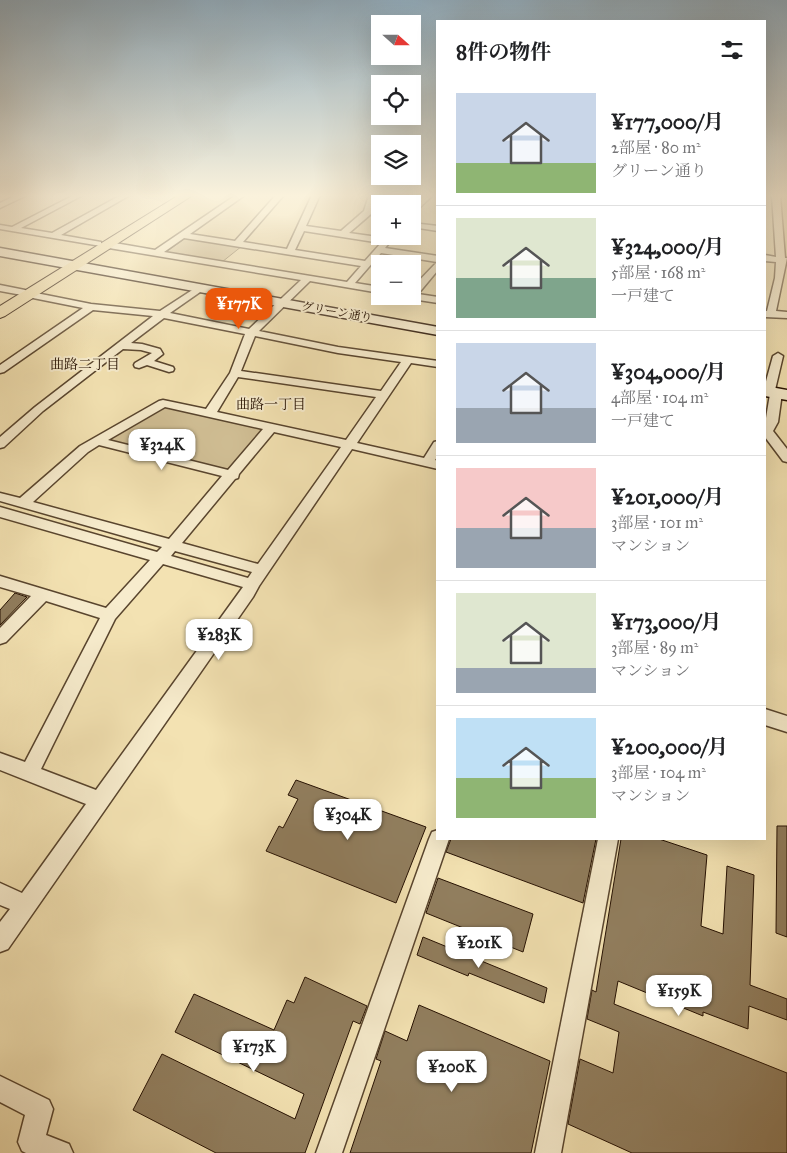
<!DOCTYPE html>
<html lang="ja">
<head>
<meta charset="utf-8">
<style>
  body { margin:0; font-family:"IM FELL Great Primer","Noto Serif JP",serif; background:#f2f2f2; color:#202124; height:100vh; display:flex; flex-direction:column; font-size:19px; white-space:nowrap }
  * { box-sizing:border-box; margin:0 }
  p { font-size:16px; color:#757577 }
  .icon { flex:none; width:28px; height:28px; fill:none; stroke:currentColor; stroke-width:2; stroke-linecap:round; stroke-linejoin:round }
  .map { position:relative; flex:1; overflow:hidden }
  .side { position:absolute; left:436px; top:20px; width:330px; height:820px; display:flex; flex-direction:column; background:#fff; border-radius:0px; box-shadow:0 5px 20px #0002 }
  .side>* { flex:none }
  .needle { width:32px; rotate:111deg }
  .controls { position:absolute; left:371px; top:15px; display:grid; gap:10px }
  .controls a { display:grid; place-items:center; width:50px; height:50px; border-radius:0px; background:#fff; box-shadow:0 5px 20px #0002; font-size:25px }
  .price { position:absolute; translate:-50% -42px; padding:0 11px; border-radius:10px; background:#fff; color:#222; font-size:16px; line-height:32px; filter:drop-shadow(0 1px 2px #0008) }
  .price::after { content:''; position:absolute; left:50%; top:30px; width:15px; height:11px; margin-left:-8px; background:inherit; clip-path:polygon(0 0,100% 0,50% 100%) }
  .price.on { background:#ea580c; color:#fff }
  ul { padding:0; list-style:none }
  li { display:flex; align-items:center; gap:15px; height:125px; padding:0 20px }
  li+li { border-top:1px solid #e0e0e0 }
  li span { display:grid; place-items:center; flex:none; width:140px; height:100px; border-radius:0px; color:#555 }
  li>.icon { margin-inline-start:auto }
  span .icon { width:60px; height:60px; fill:#fffc; stroke-width:1 }
  li b { font-size:21px }
  h2 { display:flex; justify-content:space-between; align-items:center; height:60px; padding:0 20px; font-size:21px }
  .map>svg:first-child { display:block }
  .green { fill:#d0be94; stroke:#7b684b }
  .building { fill:#917e5e; stroke:#261102 }
  .lines { fill:none; stroke-linecap:round; stroke-linejoin:round }
  .street-casing { stroke:#59452e; stroke-width:3 }
  .secondary-casing { stroke:#261102; stroke-width:3 }
  .primary-casing { stroke:#261102; stroke-width:2 }
  .street { fill:#f7eccd; fill-rule:evenodd }
  .secondary { fill:#f7eccd; fill-rule:evenodd }
  .primary { fill:#f3e2b2; fill-rule:evenodd }
  .labels { text-anchor:middle; stroke-width:4; stroke-linejoin:round; paint-order:stroke }
  .far-street-label { font-size:12px; fill:#261102; stroke:#f7eccd }
  .far-neighbourhood-label { font-size:14px; fill:#261102; stroke:#f7eccd }
</style>
</head>
<body>
<div class="map">
<svg width="787" height="1153" viewBox="0 0 787 1153">
  <rect width="100%" height="100%" fill="#f3e2b2"/>
  <filter id="stains"><feTurbulence type="fractalNoise" baseFrequency=".004" numOctaves="4"/><feColorMatrix values="0 0 0 0 .2 0 0 0 0 .09 0 0 0 0 .02 0 0 0 .5 -.17"/></filter>
  <radialGradient id="worn" r=".72"><stop offset=".6" stop-color="#630" stop-opacity="0"/><stop offset="1" stop-color="#630" stop-opacity=".3"/></radialGradient>
  <g class="green">
    <polygon points="187,237 242,246 222,262 166,252"/>
    <polygon points="164,406 262,429 263,431 233,467 226,469 108,441 110,437"/>
  </g>
  <g class="building">
    <polygon points="15,593 27,597 0,625 0,610"/>
    <polygon points="296,780 426,827 396,903 266,851 279,826 283,828 298,799 288,795"/>
    <polygon points="777,826 787,826 787,937 776,933"/>
    <polygon points="451,839 596,839 583,903 446,852"/>
    <polygon points="621,839 659,839 707,855 701,926 723,934 727,866 754,875 750,985 787,999 787,1020 749,1006 748,1029 703,1012 703,1016 618,981 614,1004 787,1073 787,1153 632,1153 568,1124 580,1059 613,1073 619,1032 587,1019 592,990 596,992"/>
    <polygon points="438,878 533,914 523,952 426,913"/>
    <polygon points="423,937 547,988 544,1003 469,973 468,976 417,955"/>
    <polygon points="305,977 367,1006 360,1024 353,1021 305,1153 216,1153 133,1110 162,1054 295,1119 304,1094 175,1032 194,994 274,1030 287,1000 294,1003"/>
    <polygon points="419,1005 550,1061 531,1153 350,1153 381,1061 376,1059 385,1031 407,1041"/>
  </g>
  <g class="lines">
    <defs>
      <g id="street">
        <polygon points="17,195 27,195 0,208 0,203"/>
        <polygon points="74,195 83,195 21,228 52,233 121,195 130,195 61,235 101,242 101,246 0,229 0,225 12,227"/>
        <path d="M236 195H245L190 234 235 241 276 195H284L243 242 287 249 312 195H320L306 226 341 231 364 211 369 195H377L371 214 349 233 385 238 386 236H395L385 248 438 256V270L418 294 438 297V303L412 299 407 296H412V288L437 262 381 253 355 283 380 287V293L310 281 259 331 338 347 438 361V367L411 363 357 443 424 458 434 442 438 441V456L435 460 438 461V469L352 449 259 586 253 597 8 949 0 952V922L10 909 0 905V883L22 893 86 804 0 770V753L25 762 100 618 46 601 6 642 0 644V628L31 596 0 587V576L106 608 150 560 0 517V507L157 552 162 547 0 501V493L20 498 80 446 159 401 163 400 206 409 230 373 245 334 164 318 131 343 142 344 160 349 163 354 154 361 173 367 174 369 173 371 169 372 147 365 139 368 135 367 134 365 135 363 152 353 141 350 123 349 43 411 4 447 0 448V437L35 407 153 316 93 310 4 372 0 373V365L83 308 28 297 26 295 31 292 91 304 160 311 200 285 205 288 203 290 170 313 249 329 301 280 109 248 105 245 109 242 155 250ZM304 231 381 243 365 261 295 250ZM184 238 361 266 347 282 164 252ZM255 336 338 353 401 362 381 391 241 371ZM238 377 376 397 346 440 217 412ZM165 407 263 429 228 470 108 440ZM274 432 341 447 258 564 182 543 235 479 238 478 239 474ZM99 445 222 476 169 539 33 502 88 452ZM175 551 252 572 248 578 171 556ZM163 564 243 587 96 790 41 769 115 619Z"/>
        <polygon points="425,195 433,195 412,215 412,208"/>
        <polygon points="772,195 780,195 785,258 787,258 776,311 787,312 787,318 765,317 765,311 767,311 775,278 776,262 765,261 765,255 776,257"/>
        <polygon points="412,223 438,226 438,231 412,227"/>
        <polygon points="0,285 25,290 27,292 22,295 0,291"/>
        <polygon points="778,353 783,356 775,390 782,393 778,422 773,431 787,449 787,462 783,461 765,437 765,424 770,394 765,393 765,385 773,356"/>
        <polygon points="765,709 787,716 787,732 765,725"/>
        <polygon points="438,830 438,839 449,839 342,1153 316,1153 429,839 432,832"/>
        <polygon points="598,839 618,839 561,1153 535,1153"/>
        <polygon points="0,1076 49,1100 53,1109 46,1135 69,1144 73,1153 26,1153 22,1151 18,1142 25,1115 0,1102"/>
      </g>
      <g id="secondary">
        <polygon points="0,248 438,327 438,335 0,256"/>
        <polygon points="765,386 787,390 787,400 765,396"/>
      </g>
      <polygon id="primary" points="179,195 193,195 5,316 0,318 0,306"/>
    </defs>
    <use href="#street" class="street-casing"/>
    <use href="#secondary" class="secondary-casing"/>
    <use href="#primary" class="primary-casing"/>
    <use href="#street" class="street"/>
    <use href="#secondary" class="secondary"/>
    <use href="#primary" class="primary"/>
  </g>
  <linearGradient id="sky" x2="0" y2="1"><stop stop-color="#90aaba"/><stop offset="0.55" stop-color="#faf2dc"/><stop offset="1" stop-color="#faf2dc" stop-opacity="0"/></linearGradient>
  <rect width="787" height="356" fill="url(#sky)"/>
  <g class="labels">
    <g class="far-street-label">
      <text transform="translate(337 312) rotate(10)" y="4">グリーン通り</text>
    </g>
    <g class="far-neighbourhood-label">
      <text x="85" y="369">曲路二丁目</text>
      <text x="271" y="409">曲路一丁目</text>
    </g>
  </g>
  <rect width="100%" height="100%" filter="url(#stains)"/>
  <rect width="100%" height="100%" fill="url(#worn)"/>
</svg>
<div class="controls">
<a><svg class="needle" viewBox="-14 -14 28 28"><path d="M0-13l5 13h-10z" fill="#e53935"/><path d="M0 13l5-13h-10z" fill="#757577"/></svg></a>
<a><svg class="icon" aria-label="locate" viewBox="0 0 24 24"><circle cx="12" cy="12" r="6"/><path d="M12 2v4M12 18v4M2 12h4M18 12h4"/></svg></a>
<a><svg class="icon" aria-label="layers" viewBox="0 0 24 24"><path d="M12 4l9 5-9 5-9-5zM3 14l9 5 9-5"/></svg></a>
<a>+</a>
<a>−</a>
</div>
<b class="price on" style="left:239px;top:330px">¥177K</b>
<b class="price" style="left:162px;top:471px">¥324K</b>
<b class="price" style="left:219px;top:661px">¥283K</b>
<b class="price" style="left:348px;top:841px">¥304K</b>
<b class="price" style="left:479px;top:969px">¥201K</b>
<b class="price" style="left:679px;top:1017px">¥159K</b>
<b class="price" style="left:254px;top:1073px">¥173K</b>
<b class="price" style="left:452px;top:1093px">¥200K</b>
<section class="side">
<h2>8件の物件<svg class="icon" aria-label="filters" viewBox="0 0 24 24"><path d="M4 7h16M4 17h16"/><circle cx="9" cy="7" r="2"/><circle cx="15" cy="17" r="2"/></svg></h2>
<ul>
<li><span style="background:linear-gradient(#c9d6e8 70%,#8fb573 0)"><svg class="icon" aria-label="home" viewBox="0 0 24 24"><path d="M3 11l9-7 9 7M6 9v11h12V9"/></svg></span><div><b>¥177,000/月</b><p>2部屋 · 80 m²</p><p>グリーン通り</p></div></li>
<li><span style="background:linear-gradient(#dfe7d0 60%,#7fa58c 0)"><svg class="icon" aria-label="home" viewBox="0 0 24 24"><path d="M3 11l9-7 9 7M6 9v11h12V9"/></svg></span><div><b>¥324,000/月</b><p>5部屋 · 168 m²</p><p>一戸建て</p></div></li>
<li><span style="background:linear-gradient(#c9d6e8 65%,#9aa5b1 0)"><svg class="icon" aria-label="home" viewBox="0 0 24 24"><path d="M3 11l9-7 9 7M6 9v11h12V9"/></svg></span><div><b>¥304,000/月</b><p>4部屋 · 104 m²</p><p>一戸建て</p></div></li>
<li><span style="background:linear-gradient(#f6c9c9 60%,#9aa5b1 0)"><svg class="icon" aria-label="home" viewBox="0 0 24 24"><path d="M3 11l9-7 9 7M6 9v11h12V9"/></svg></span><div><b>¥201,000/月</b><p>3部屋 · 101 m²</p><p>マンション</p></div></li>
<li><span style="background:linear-gradient(#dfe7d0 75%,#9aa5b1 0)"><svg class="icon" aria-label="home" viewBox="0 0 24 24"><path d="M3 11l9-7 9 7M6 9v11h12V9"/></svg></span><div><b>¥173,000/月</b><p>3部屋 · 89 m²</p><p>マンション</p></div></li>
<li><span style="background:linear-gradient(#bfe0f5 60%,#8fb573 0)"><svg class="icon" aria-label="home" viewBox="0 0 24 24"><path d="M3 11l9-7 9 7M6 9v11h12V9"/></svg></span><div><b>¥200,000/月</b><p>3部屋 · 104 m²</p><p>マンション</p></div></li>
</ul>
</section>
</div>
</body>
</html>
